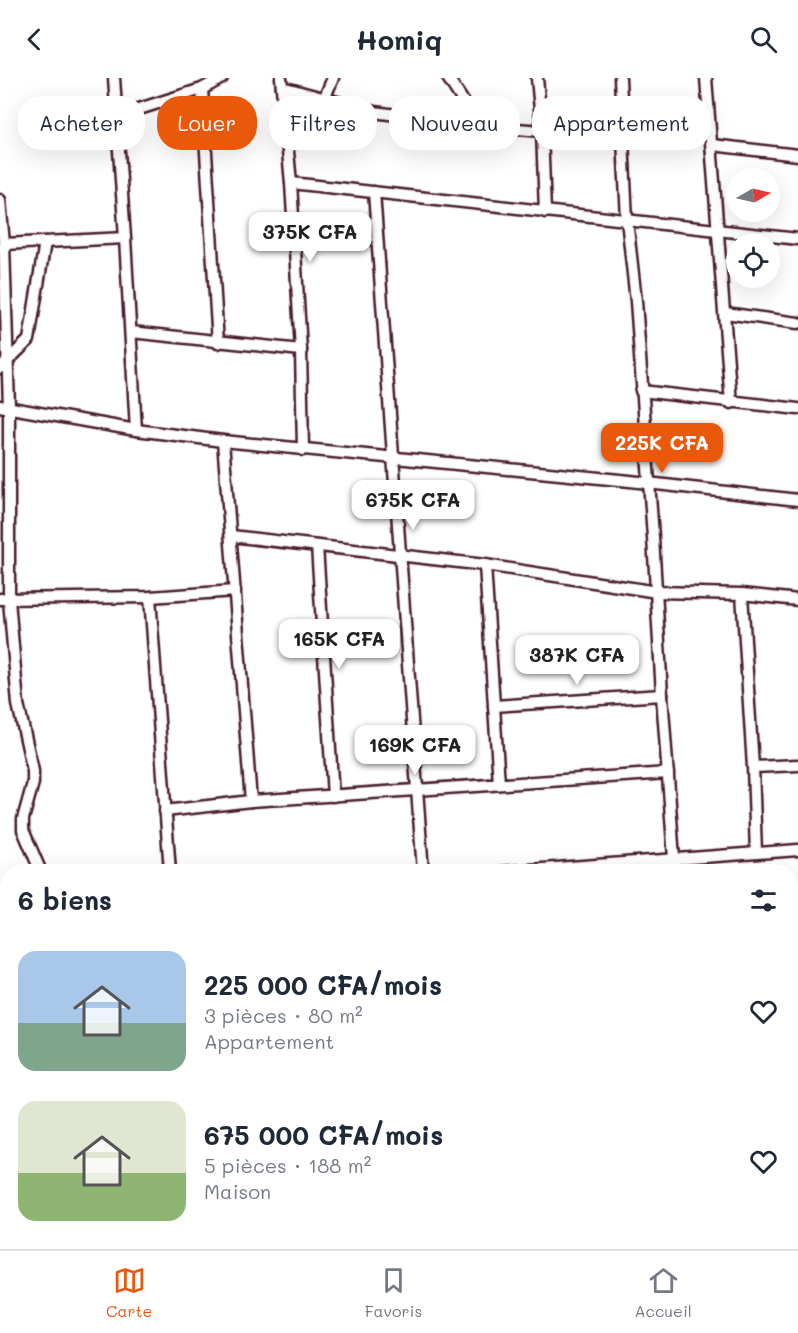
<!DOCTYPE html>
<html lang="fr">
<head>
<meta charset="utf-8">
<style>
  body { margin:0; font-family:Mali,sans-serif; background:#f2f2f3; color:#1f2937; height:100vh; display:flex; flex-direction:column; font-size:22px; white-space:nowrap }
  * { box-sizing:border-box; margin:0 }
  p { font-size:20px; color:#747a83 }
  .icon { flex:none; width:33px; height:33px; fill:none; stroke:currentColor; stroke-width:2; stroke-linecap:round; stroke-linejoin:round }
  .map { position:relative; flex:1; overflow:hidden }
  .panel { position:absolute; left:0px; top:786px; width:798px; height:386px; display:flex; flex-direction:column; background:#fff; border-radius:24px 24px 0 0; box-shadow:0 6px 24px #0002 }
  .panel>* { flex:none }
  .banner { position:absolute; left:18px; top:18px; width:762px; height:54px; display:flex; gap:12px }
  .needle { width:39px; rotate:81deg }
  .fabs { position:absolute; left:726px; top:90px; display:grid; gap:12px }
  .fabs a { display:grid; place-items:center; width:54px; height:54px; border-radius:50%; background:#fff; box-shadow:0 6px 24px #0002; font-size:30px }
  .price { position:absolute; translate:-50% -51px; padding:0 14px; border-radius:12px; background:#fff; color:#222; font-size:20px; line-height:39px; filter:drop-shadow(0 2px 3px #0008) }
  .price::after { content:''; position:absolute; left:50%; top:36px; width:18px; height:14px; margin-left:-9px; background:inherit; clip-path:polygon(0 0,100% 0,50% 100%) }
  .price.selected { background:#ea580c; color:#fff }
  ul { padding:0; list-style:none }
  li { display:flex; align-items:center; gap:18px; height:150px; padding:0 18px }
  li span { display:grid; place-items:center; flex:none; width:168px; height:120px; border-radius:18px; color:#555 }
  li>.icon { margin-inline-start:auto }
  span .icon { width:72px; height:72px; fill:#fffc; stroke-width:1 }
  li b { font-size:26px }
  h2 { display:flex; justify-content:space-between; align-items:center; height:72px; padding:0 18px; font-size:26px }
  .pill { padding:0 21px; border-radius:24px; background:#fff; box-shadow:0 6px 24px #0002; font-size:21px; line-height:54px }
  .pill.selected { background:#ea580c; color:#fff }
  header { display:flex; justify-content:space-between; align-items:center; height:78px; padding:0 18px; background:#fff; font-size:27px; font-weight:700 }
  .tab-bar { display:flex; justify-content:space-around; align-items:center; height:84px; border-top:2px solid #e0e1e3; background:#fff; font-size:16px; color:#747a83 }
  .tab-bar a { display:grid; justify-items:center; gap:3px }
  .tab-bar .selected { color:#ea580c }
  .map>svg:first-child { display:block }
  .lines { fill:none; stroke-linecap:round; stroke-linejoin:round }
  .street-casing { stroke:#4a1f2b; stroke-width:15 }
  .street { stroke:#fff; stroke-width:10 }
</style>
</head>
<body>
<header><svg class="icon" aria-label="back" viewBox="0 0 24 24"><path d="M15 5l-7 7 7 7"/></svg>Homiq<svg class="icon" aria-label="search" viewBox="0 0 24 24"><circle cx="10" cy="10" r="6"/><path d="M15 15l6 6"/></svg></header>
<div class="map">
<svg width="798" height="1171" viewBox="0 0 798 1171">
  <rect width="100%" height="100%" fill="#fff"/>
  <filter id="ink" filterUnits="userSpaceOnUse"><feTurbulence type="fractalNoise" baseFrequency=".0167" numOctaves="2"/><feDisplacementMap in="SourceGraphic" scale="12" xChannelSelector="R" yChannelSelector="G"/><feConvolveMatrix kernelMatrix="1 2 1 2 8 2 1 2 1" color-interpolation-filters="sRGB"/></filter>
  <g filter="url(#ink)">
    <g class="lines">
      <defs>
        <g id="street">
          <polyline points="114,0 125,160 136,352"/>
          <polyline points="281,0 291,105 301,272 303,372"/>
          <polyline points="448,0 479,48"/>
          <polyline points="537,0 542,53 545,134"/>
          <polyline points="620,0 627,142 636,223 653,459 662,617 675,794"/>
          <polyline points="706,0 731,325"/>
          <polyline points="282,9 374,34 479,48 542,53"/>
          <polyline points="202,11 218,265"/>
          <polyline points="324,21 333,0"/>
          <polyline points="117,38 202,11 222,0"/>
          <polyline points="712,67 798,77"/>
          <polyline points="291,105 798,161"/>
          <polyline points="374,114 423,794"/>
          <polyline points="0,122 4,166 9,329 9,522 18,626 33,693 33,705 23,741 23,752 41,794"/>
          <polyline points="4,166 125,160"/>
          <polyline points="725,235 798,245"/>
          <polyline points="131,254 301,272"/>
          <polyline points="0,290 29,262 45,164"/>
          <polyline points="641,313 798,331"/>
          <polyline points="0,328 136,352 223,363 630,403 798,422"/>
          <polyline points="223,363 251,723"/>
          <polyline points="231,458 485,487 657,514 742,516 798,522"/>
          <polyline points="317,468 333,718"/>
          <polyline points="485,487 499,706"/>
          <polyline points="742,516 753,689 756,775"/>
          <polyline points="150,519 170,794"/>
          <polyline points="0,521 150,519 235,513"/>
          <polyline points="494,628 662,617"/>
          <polyline points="753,689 798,687"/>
          <polyline points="165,733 251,723 668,695"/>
          <polyline points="502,794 798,772"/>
          <polyline points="0,831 8,830"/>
          <polyline points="790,856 798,856"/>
          <polyline points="790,939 798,939"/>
          <polyline points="0,1081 8,1081"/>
          <polyline points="96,1164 97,1171"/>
          <polyline points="197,1164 197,1171"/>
          <polyline points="283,1164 283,1171"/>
          <polyline points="371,1164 371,1171"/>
        </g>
      </defs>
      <use href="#street" class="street-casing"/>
      <use href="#street" class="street"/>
    </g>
  </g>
</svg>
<div class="fabs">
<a><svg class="needle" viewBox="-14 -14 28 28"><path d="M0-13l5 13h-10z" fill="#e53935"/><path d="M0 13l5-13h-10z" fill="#747a83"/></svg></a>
<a><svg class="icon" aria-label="locate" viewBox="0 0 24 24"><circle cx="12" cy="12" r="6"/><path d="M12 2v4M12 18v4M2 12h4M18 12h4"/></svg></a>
</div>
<b class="price" style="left:310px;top:185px">375K CFA</b>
<b class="price selected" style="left:662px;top:396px">225K CFA</b>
<b class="price" style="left:413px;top:453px">675K CFA</b>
<b class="price" style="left:339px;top:592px">165K CFA</b>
<b class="price" style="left:577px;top:608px">387K CFA</b>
<b class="price" style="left:415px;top:698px">169K CFA</b>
<div class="banner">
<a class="pill">Acheter</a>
<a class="pill selected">Louer</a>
<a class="pill">Filtres</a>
<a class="pill">Nouveau</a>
<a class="pill">Appartement</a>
</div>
<section class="panel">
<h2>6 biens<svg class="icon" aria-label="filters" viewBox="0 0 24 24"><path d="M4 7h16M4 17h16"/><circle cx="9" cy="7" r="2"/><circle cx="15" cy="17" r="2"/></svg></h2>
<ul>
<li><span style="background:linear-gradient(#a9c7e8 60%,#7fa58c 0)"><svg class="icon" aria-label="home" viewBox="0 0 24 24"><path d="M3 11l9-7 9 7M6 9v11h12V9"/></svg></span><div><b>225 000 CFA/mois</b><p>3 pièces · 80 m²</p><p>Appartement</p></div><svg class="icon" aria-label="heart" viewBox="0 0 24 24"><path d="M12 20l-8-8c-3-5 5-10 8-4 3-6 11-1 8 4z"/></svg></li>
<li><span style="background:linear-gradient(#dfe7d0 60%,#8fb573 0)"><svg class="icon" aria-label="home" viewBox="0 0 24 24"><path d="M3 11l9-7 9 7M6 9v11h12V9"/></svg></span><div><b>675 000 CFA/mois</b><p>5 pièces · 188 m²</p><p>Maison</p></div><svg class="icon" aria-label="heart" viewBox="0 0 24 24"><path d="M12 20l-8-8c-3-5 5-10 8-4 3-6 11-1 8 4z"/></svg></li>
</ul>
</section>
</div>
<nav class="tab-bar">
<a class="selected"><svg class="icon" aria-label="map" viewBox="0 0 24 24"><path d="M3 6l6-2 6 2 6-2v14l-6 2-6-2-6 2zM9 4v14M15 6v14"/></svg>Carte</a>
<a><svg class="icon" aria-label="saved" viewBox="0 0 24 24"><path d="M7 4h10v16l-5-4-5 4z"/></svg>Favoris</a>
<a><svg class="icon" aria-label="home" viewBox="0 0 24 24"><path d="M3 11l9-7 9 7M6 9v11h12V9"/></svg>Accueil</a>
</nav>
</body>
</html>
